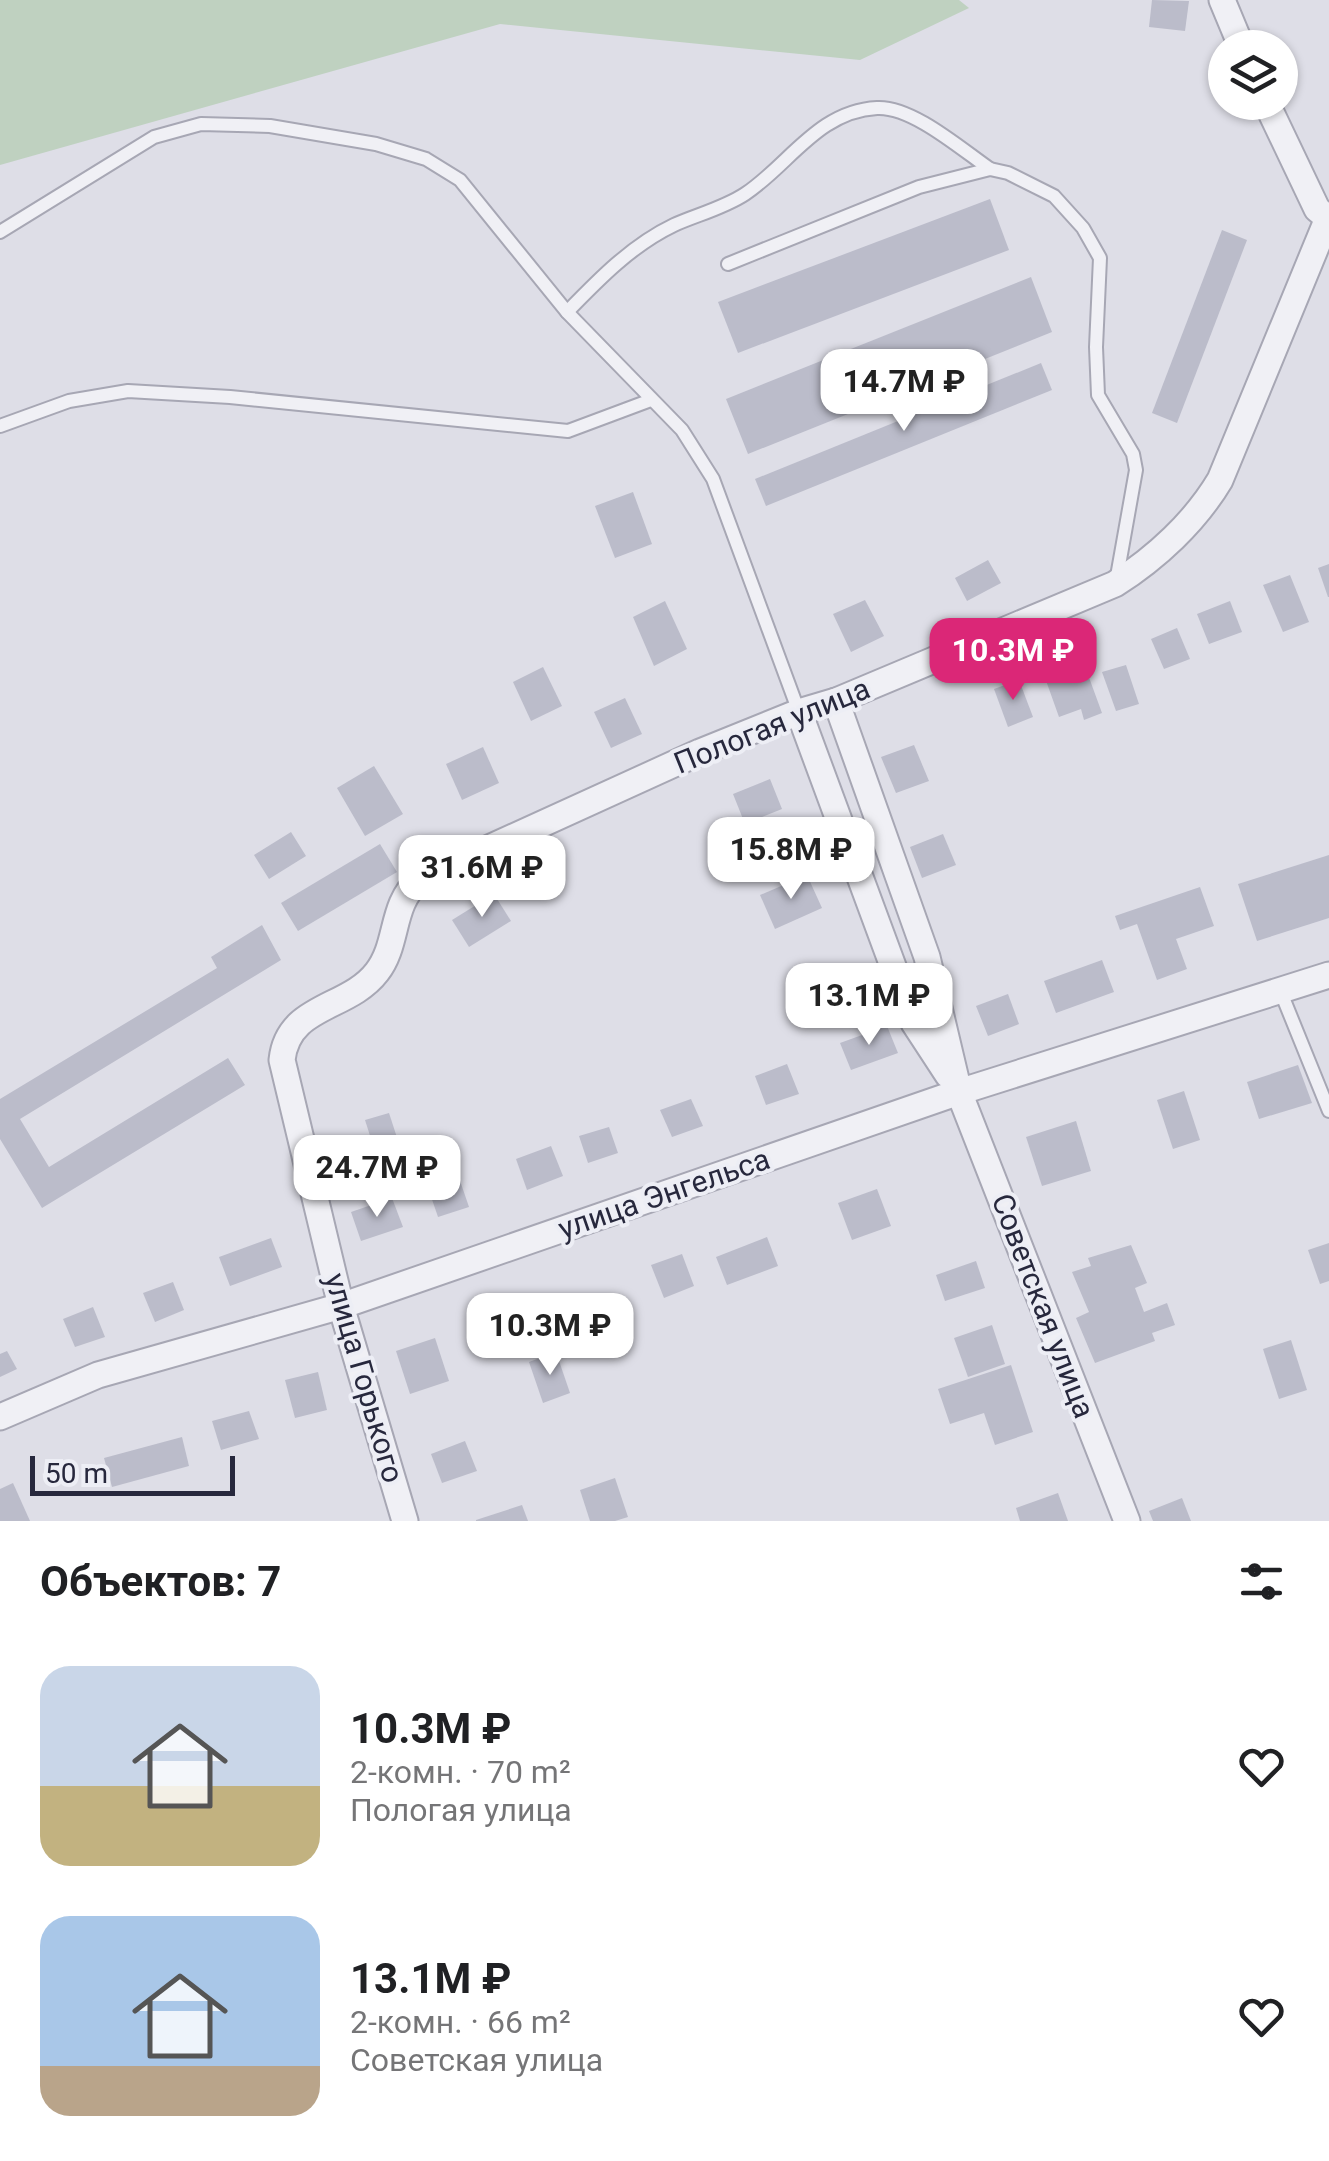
<!DOCTYPE html>
<html lang="ru">
<head>
<meta charset="utf-8">
<style>
  body { margin:0; font-family:Roboto,sans-serif; background:#f6f6f6; color:#202124; height:100vh; display:flex; flex-direction:column; font-size:38px; white-space:nowrap }
  * { box-sizing:border-box; margin:0 }
  p { font-size:32px; color:#757577 }
  .icon { flex:none; width:55px; height:55px; fill:none; stroke:currentColor; stroke-width:2; stroke-linecap:round; stroke-linejoin:round }
  .map { position:relative; height:1521px; overflow:hidden }
  .sheet { display:flex; flex-direction:column; background:#fff; flex:1 }
  .sheet>* { flex:none }
  .controls { position:absolute; left:1208px; top:30px; display:grid; gap:20px }
  .controls a { display:grid; place-items:center; width:90px; height:90px; border-radius:50%; background:#fff; box-shadow:0 2px 8px #0004; font-size:50px }
  .scale { position:absolute; left:30px; bottom:25px; width:205px; box-sizing:border-box; padding-left:10px; border:5px solid #27283d; border-top:0; font-size:28px; line-height:35px; white-space:nowrap; color:#27283d; -webkit-text-stroke:8px #edeef5; paint-order:stroke }
  .price { position:absolute; translate:-50% -85px; padding:0 22px; border-radius:20px; background:#fff; color:#222; font-size:32px; line-height:65px; filter:drop-shadow(0 2px 5px #0008) }
  .price::after { content:''; position:absolute; left:50%; top:60px; width:30px; height:22px; margin-left:-15px; background:inherit; clip-path:polygon(0 0,100% 0,50% 100%) }
  .price.on { background:#db2777; color:#fff }
  ul { padding:0; list-style:none }
  li { display:flex; align-items:center; gap:30px; height:250px; padding:0 40px }
  li span { display:grid; place-items:center; flex:none; width:280px; height:200px; border-radius:30px; color:#555 }
  li>.icon { margin-inline-start:auto }
  span .icon { width:120px; height:120px; fill:#fffc; stroke-width:1 }
  li b { font-size:42px }
  h2 { display:flex; justify-content:space-between; align-items:center; height:120px; padding:0 40px; font-size:42px }
  .map>svg:first-child { display:block }
  .green { fill:#bfd1c0 }
  .building { fill:#bbbcca }
  .lines { fill:none; stroke-linecap:round; stroke-linejoin:round }
  .service-casing { stroke:#a7a7b4; stroke-width:16 }
  .minor-casing { stroke:#a7a7b4; stroke-width:29 }
  .service { stroke:#f0f0f5; stroke-width:12 }
  .minor { stroke:#f0f0f5; stroke-width:25 }
  .labels { text-anchor:middle; stroke-width:8; stroke-linejoin:round; paint-order:stroke }
  .street-label { font-size:30px; fill:#27283d; stroke:#edeef5 }
</style>
</head>
<body>
<div class="map">
<svg width="1329" height="1521" viewBox="0 0 1329 1521">
  <rect width="100%" height="100%" fill="#dedee7"/>
  <polygon class="green" points="0,0 959,0 969,8 860,60 500,24 0,165"/>
  <g class="building">
    <polygon points="1152,0 1189,1 1185,31 1149,27"/>
    <polygon points="990,199 1009,250 738,353 718,302"/>
    <polygon points="1222,230 1247,240 1177,423 1152,413"/>
    <polygon points="1031,277 1052,332 748,454 726,399"/>
    <polygon points="1041,363 1052,390 766,506 755,479"/>
    <polygon points="633,492 652,544 615,558 595,506"/>
    <polygon points="988,560 1001,583 967,601 955,578"/>
    <polygon points="1329,564 1329,597 1328,597 1318,568"/>
    <polygon points="1290,575 1309,622 1283,632 1263,585"/>
    <polygon points="865,600 884,636 851,652 833,614"/>
    <polygon points="665,601 687,649 654,666 633,617"/>
    <polygon points="1230,601 1242,632 1209,644 1197,614"/>
    <polygon points="1177,628 1190,659 1164,669 1151,639"/>
    <polygon points="1083,661 1102,713 1084,720 1081,709 1059,717 1044,675"/>
    <polygon points="1126,665 1139,704 1116,711 1102,672"/>
    <polygon points="543,667 562,706 531,721 513,682"/>
    <polygon points="1019,680 1033,717 1008,727 994,689"/>
    <polygon points="625,698 642,734 611,748 594,712"/>
    <polygon points="914,745 929,781 896,793 881,757"/>
    <polygon points="483,747 499,783 462,800 446,764"/>
    <polygon points="374,766 403,814 365,836 337,788"/>
    <polygon points="770,779 782,809 745,824 733,794"/>
    <polygon points="291,832 306,856 269,879 254,855"/>
    <polygon points="943,834 956,865 922,878 910,847"/>
    <polygon points="380,844 397,872 298,931 281,903"/>
    <polygon points="1329,855 1329,918 1257,941 1238,884"/>
    <polygon points="807,875 822,908 775,929 760,895"/>
    <polygon points="1200,887 1214,926 1176,939 1187,969 1157,980 1137,924 1120,930 1115,916"/>
    <polygon points="494,894 511,921 469,947 452,920"/>
    <polygon points="262,925 281,960 20,1119 49,1167 228,1058 245,1085 42,1208 0,1139 0,1099 217,968 211,957"/>
    <polygon points="1102,960 1114,992 1056,1013 1044,981"/>
    <polygon points="1008,994 1019,1024 988,1036 976,1006"/>
    <polygon points="887,1026 898,1053 851,1070 840,1043"/>
    <polygon points="787,1064 799,1094 766,1105 755,1076"/>
    <polygon points="1298,1065 1312,1103 1259,1119 1247,1082"/>
    <polygon points="1184,1091 1200,1140 1173,1149 1157,1100"/>
    <polygon points="691,1099 703,1126 672,1137 660,1110"/>
    <polygon points="389,1113 404,1159 380,1167 365,1120"/>
    <polygon points="1076,1121 1091,1171 1042,1186 1026,1137"/>
    <polygon points="609,1127 618,1153 588,1163 579,1136"/>
    <polygon points="551,1146 563,1176 527,1190 516,1159"/>
    <polygon points="458,1175 469,1207 438,1217 427,1185"/>
    <polygon points="877,1189 891,1226 852,1240 838,1203"/>
    <polygon points="392,1198 403,1227 361,1241 351,1212"/>
    <polygon points="767,1237 778,1266 727,1285 716,1257"/>
    <polygon points="271,1238 282,1267 230,1286 219,1257"/>
    <polygon points="1329,1243 1329,1281 1320,1284 1308,1250"/>
    <polygon points="1131,1245 1147,1283 1135,1288 1144,1312 1167,1303 1175,1325 1152,1333 1155,1341 1095,1363 1076,1318 1089,1312 1072,1272 1091,1266 1088,1258"/>
    <polygon points="682,1254 694,1286 664,1298 651,1265"/>
    <polygon points="976,1261 985,1288 945,1301 936,1275"/>
    <polygon points="173,1282 184,1310 155,1322 143,1293"/>
    <polygon points="586,1298 599,1334 565,1345 552,1310"/>
    <polygon points="93,1307 105,1337 75,1347 63,1319"/>
    <polygon points="992,1325 1005,1364 968,1377 954,1338"/>
    <polygon points="435,1338 449,1381 410,1394 396,1351"/>
    <polygon points="1291,1340 1307,1390 1279,1399 1263,1349"/>
    <polygon points="7,1351 17,1369 0,1377 0,1354"/>
    <polygon points="556,1352 570,1393 543,1403 529,1362"/>
    <polygon points="1011,1365 1033,1432 995,1445 984,1413 950,1424 938,1389"/>
    <polygon points="318,1372 327,1410 295,1418 285,1380"/>
    <polygon points="249,1411 259,1439 221,1450 212,1421"/>
    <polygon points="182,1437 189,1466 112,1487 104,1458"/>
    <polygon points="465,1441 477,1471 442,1483 431,1454"/>
    <polygon points="615,1478 628,1517 615,1521 590,1521 580,1490"/>
    <polygon points="13,1483 30,1521 0,1521 0,1489"/>
    <polygon points="1058,1493 1068,1521 1020,1521 1016,1508"/>
    <polygon points="1182,1498 1191,1521 1153,1521 1149,1511"/>
    <polygon points="522,1505 528,1521 476,1521 476,1520"/>
  </g>
  <g class="lines">
    <defs>
      <g id="service">
        <polyline points="0,232 154,137 201,124 270,126 376,144 426,159 460,180 567,312 682,430 713,479 799,712"/>
        <polyline points="728,264 919,187 990,169 1008,173 1054,196 1083,228 1100,258 1096,347 1098,395 1133,454 1136,470 1116,582"/>
        <path d="M567 312C599 279 632 245 674 225 696 215 724 208 745 194 789 165 818 111 877 108 912 106 961 149 990 169"/>
        <polyline points="0,426 69,401 128,391 230,397 568,431 651,400"/>
        <polyline points="1280,990 1329,1111"/>
      </g>
      <g id="minor">
        <polyline points="1222,0 1242,48"/>
        <polyline points="1266,102 1317,209 1328,218"/>
        <polyline points="836,701 927,957 959,1092 1127,1521"/>
        <polyline points="799,712 914,1023 948,1075"/>
        <polyline points="0,1417 98,1375 341,1306 959,1092 1329,975"/>
        <path d="M405 1521 341 1306 282 1060C288 1004 348 1010 377 972 399 944 390 905 419 880L700 752 799 712 836 701 1115 584C1156 558 1195 522 1220 480L1328 218"/>
      </g>
    </defs>
    <use href="#service" class="service-casing"/>
    <use href="#minor" class="minor-casing"/>
    <use href="#service" class="service"/>
    <use href="#minor" class="minor"/>
  </g>
  <g class="labels">
    <g class="street-label">
      <text transform="translate(772 726) rotate(-22)" y="10">Пологая улица</text>
      <text transform="translate(664 1194) rotate(-19)" y="10">улица Энгельса</text>
      <text transform="translate(1043 1306) rotate(69)" y="10">Советская улица</text>
      <text transform="translate(364 1378) rotate(74)" y="10">улица Горького</text>
    </g>
  </g>
</svg>
<div class="controls">
<a><svg class="icon" aria-label="layers" viewBox="0 0 24 24"><path d="M12 4l9 5-9 5-9-5zM3 14l9 5 9-5"/></svg></a>
</div>
<div class="scale">50 m</div>
<b class="price" style="left:904px;top:434px">14.7M ₽</b>
<b class="price on" style="left:1013px;top:703px">10.3M ₽</b>
<b class="price" style="left:791px;top:902px">15.8M ₽</b>
<b class="price" style="left:482px;top:920px">31.6M ₽</b>
<b class="price" style="left:869px;top:1048px">13.1M ₽</b>
<b class="price" style="left:377px;top:1220px">24.7M ₽</b>
<b class="price" style="left:550px;top:1378px">10.3M ₽</b>
</div>
<section class="sheet">
<h2>Объектов: 7<svg class="icon" aria-label="filters" viewBox="0 0 24 24"><path d="M4 7h16M4 17h16"/><circle cx="9" cy="7" r="2"/><circle cx="15" cy="17" r="2"/></svg></h2>
<ul>
<li><span style="background:linear-gradient(#c9d6e8 60%,#c2b280 0)"><svg class="icon" aria-label="home" viewBox="0 0 24 24"><path d="M3 11l9-7 9 7M6 9v11h12V9"/></svg></span><div><b>10.3M ₽</b><p>2-комн. · 70 m²</p><p>Пологая улица</p></div><svg class="icon" aria-label="heart" viewBox="0 0 24 24"><path d="M12 20l-8-8c-3-5 5-10 8-4 3-6 11-1 8 4z"/></svg></li>
<li><span style="background:linear-gradient(#a9c7e8 75%,#b9a48a 0)"><svg class="icon" aria-label="home" viewBox="0 0 24 24"><path d="M3 11l9-7 9 7M6 9v11h12V9"/></svg></span><div><b>13.1M ₽</b><p>2-комн. · 66 m²</p><p>Советская улица</p></div><svg class="icon" aria-label="heart" viewBox="0 0 24 24"><path d="M12 20l-8-8c-3-5 5-10 8-4 3-6 11-1 8 4z"/></svg></li>
</ul>
</section>
</body>
</html>
